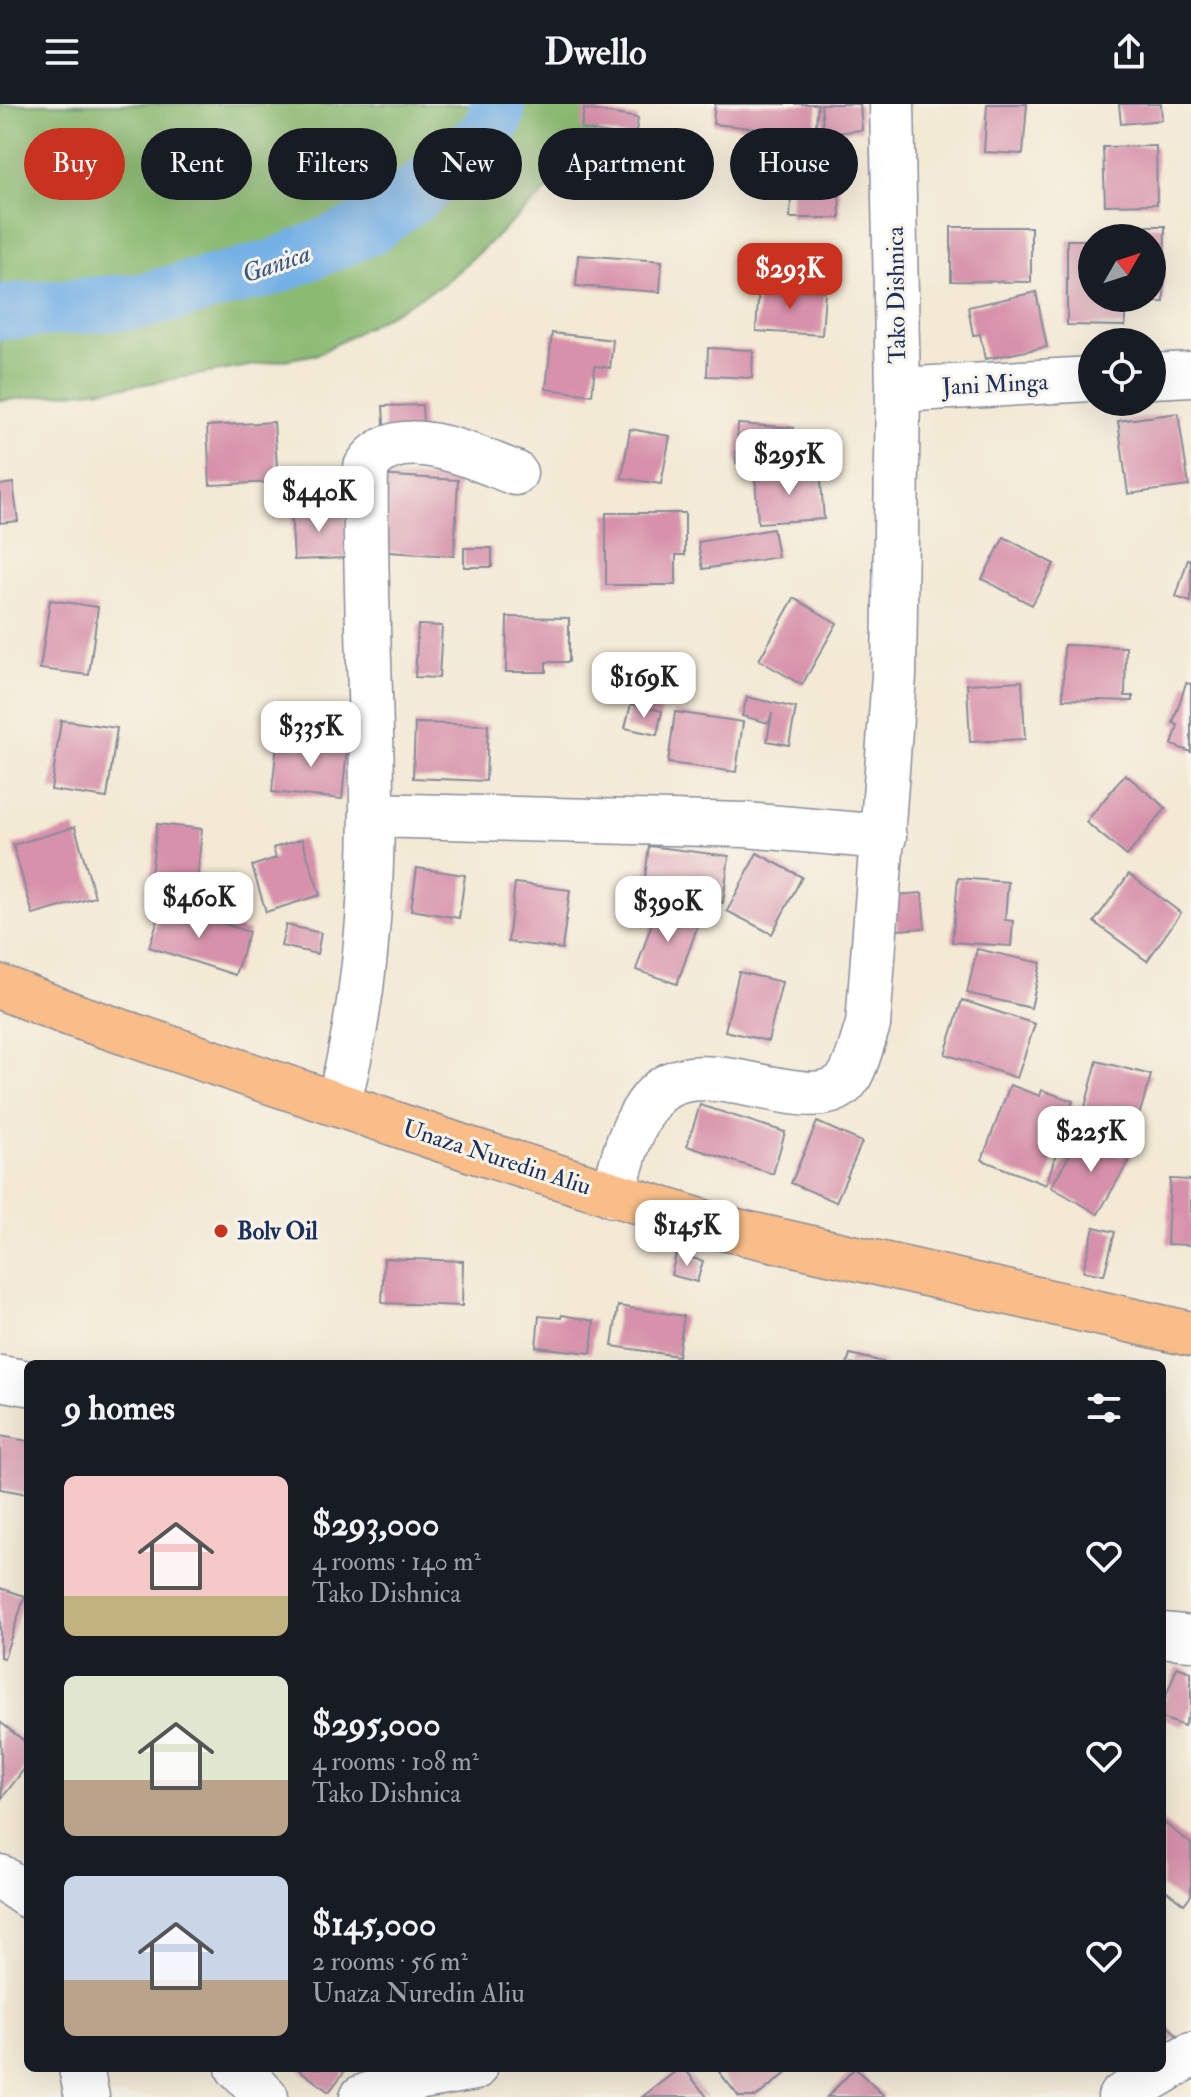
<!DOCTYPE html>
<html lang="en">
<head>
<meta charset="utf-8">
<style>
  body { margin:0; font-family:"IM FELL Double Pica",serif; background:#20242c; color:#f1f3f6; height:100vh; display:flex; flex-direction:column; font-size:30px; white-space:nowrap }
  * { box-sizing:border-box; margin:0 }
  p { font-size:26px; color:#9ea1a6 }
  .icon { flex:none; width:44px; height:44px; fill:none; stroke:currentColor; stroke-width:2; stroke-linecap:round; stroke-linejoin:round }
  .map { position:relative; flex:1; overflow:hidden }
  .side { position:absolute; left:24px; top:1256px; width:1142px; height:712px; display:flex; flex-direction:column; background:#171b24; border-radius:12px; box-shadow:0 8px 32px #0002 }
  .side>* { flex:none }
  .banner { position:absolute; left:24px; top:24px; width:1144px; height:72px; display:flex; gap:16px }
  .needle { width:52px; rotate:51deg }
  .buttons { position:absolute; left:1078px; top:120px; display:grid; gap:16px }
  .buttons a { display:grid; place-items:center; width:88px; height:88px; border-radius:50%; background:#171b24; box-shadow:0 8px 32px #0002; font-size:40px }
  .price { position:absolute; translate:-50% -68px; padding:0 18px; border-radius:16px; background:#fff; color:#222; font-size:26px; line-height:52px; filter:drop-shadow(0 2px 4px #0008) }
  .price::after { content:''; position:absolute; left:50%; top:48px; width:24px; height:18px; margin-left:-12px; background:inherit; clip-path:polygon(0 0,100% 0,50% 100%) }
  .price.active { background:#c8321e; color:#fff }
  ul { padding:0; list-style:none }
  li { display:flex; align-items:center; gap:24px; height:200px; padding:0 40px }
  li span { display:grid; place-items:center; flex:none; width:224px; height:160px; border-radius:12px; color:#555 }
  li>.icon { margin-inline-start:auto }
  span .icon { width:96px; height:96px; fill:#fffc; stroke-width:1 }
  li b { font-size:34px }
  h2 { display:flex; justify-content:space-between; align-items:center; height:96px; padding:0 40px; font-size:34px }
  .tag { padding:0 28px; border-radius:36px; background:#171b24; box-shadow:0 8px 32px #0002; font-size:28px; line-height:72px }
  .tag.active { background:#c8321e; color:#fff }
  header { display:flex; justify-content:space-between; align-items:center; height:104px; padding:0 40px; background:#171b24; font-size:36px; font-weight:700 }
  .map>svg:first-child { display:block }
  .forest { fill:#8bba72; stroke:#537468; stroke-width:2 }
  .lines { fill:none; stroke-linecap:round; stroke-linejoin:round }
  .river { stroke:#73b0e5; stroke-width:56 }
  .building { fill:#d791aa }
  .minor-casing { stroke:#878c99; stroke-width:47 }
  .major-casing { stroke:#878c99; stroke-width:47 }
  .minor { stroke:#fff; stroke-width:44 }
  .major { stroke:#f8bd89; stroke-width:44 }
  .poi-dot { fill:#c8321e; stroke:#f7f3e8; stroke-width:3 }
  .labels { text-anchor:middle; stroke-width:6; stroke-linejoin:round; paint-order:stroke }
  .street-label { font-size:24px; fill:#1b2f5e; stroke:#f7f3e8 }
  .poi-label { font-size:24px; font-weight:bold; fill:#1b2f5e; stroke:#f7f3e8; text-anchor:start }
  .water-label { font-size:26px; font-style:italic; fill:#355686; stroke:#f7f3e8 }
</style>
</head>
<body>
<header><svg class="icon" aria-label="menu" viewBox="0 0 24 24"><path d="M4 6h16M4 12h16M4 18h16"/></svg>Dwello<svg class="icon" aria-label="share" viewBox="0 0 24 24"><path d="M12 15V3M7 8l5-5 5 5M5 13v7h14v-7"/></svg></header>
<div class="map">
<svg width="1191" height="1993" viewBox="0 0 1191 1993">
  <rect width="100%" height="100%" fill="#f7f3e8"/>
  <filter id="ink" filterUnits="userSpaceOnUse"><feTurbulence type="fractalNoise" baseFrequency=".0125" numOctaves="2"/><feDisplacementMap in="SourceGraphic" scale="16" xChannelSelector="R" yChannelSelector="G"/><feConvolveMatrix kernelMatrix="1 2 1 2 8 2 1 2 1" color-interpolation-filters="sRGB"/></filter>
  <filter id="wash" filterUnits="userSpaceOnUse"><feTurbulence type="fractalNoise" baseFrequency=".006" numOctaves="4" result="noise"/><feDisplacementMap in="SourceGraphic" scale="32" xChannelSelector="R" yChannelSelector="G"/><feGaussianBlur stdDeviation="1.8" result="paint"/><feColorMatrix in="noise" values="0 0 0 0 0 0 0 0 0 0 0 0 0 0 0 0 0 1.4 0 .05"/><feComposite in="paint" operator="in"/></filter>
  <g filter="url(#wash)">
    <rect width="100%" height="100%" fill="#f3e9d4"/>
    <polygon class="forest" points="0,0 595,0 603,20 556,78 444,180 318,250 139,281 0,297"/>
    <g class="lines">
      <polyline class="river" points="0,208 142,197 272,164 368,124 419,87 487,30 497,10 497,0"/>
    </g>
    <g id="blocks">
      <g class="building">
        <polygon points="715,0 818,0 815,30 713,20"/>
        <polygon points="821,0 860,0 862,26 824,30"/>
        <polygon points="987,0 1027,0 1023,50 984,48"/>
        <polygon points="1119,0 1161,0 1162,16 1121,20"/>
        <polygon points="584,5 638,14 635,34 581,25"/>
        <polygon points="1156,42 1157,100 1105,101 1103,43"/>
        <polygon points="793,48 838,49 840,114 790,114"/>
        <polygon points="1113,122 1165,122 1164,198 1125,198 1125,222 1067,221 1067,136 1092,136 1092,194 1152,194 1152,134 1113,134"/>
        <polygon points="951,123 1031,123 1031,178 951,177"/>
        <polygon points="578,151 662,157 660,188 576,182"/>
        <polygon points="759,182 825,187 822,231 756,227"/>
        <polygon points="1036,188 1047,243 985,255 980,230 973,231 968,203"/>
        <polygon points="552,229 613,236 610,264 595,262 592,291 546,285"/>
        <polygon points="708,244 753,246 752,274 707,272"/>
        <polygon points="422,301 424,334 385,336 383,302"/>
        <polygon points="1178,309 1189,382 1128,390 1118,317"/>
        <polygon points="274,318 278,378 210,381 207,322"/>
        <polygon points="738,320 794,324 793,347 765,345 765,361 736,359"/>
        <polygon points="630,325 670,332 661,380 622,374"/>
        <polygon points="820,367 824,415 758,419 755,370"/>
        <polygon points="377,371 458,376 454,452 372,447"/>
        <polygon points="13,379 18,417 0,419 0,381"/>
        <polygon points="345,404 347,454 294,456 291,406"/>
        <polygon points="606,409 685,409 685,451 676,451 676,481 606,481"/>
        <polygon points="773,425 778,453 703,465 698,438"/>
        <polygon points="1004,433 1054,460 1032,501 982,475"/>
        <rect x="464" y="444" width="28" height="19"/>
        <polygon points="1188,455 1191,456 1191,498 1176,493"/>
        <polygon points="794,494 837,519 802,581 759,556"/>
        <polygon points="50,496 98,503 89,571 40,565"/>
        <polygon points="507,513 569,514 569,558 546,558 546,568 506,568"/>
        <polygon points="418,521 442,522 439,574 415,573"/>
        <polygon points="1064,541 1126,543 1125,592 1133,592 1133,597 1063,595"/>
        <polygon points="1022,577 1025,635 970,638 967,580"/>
        <polygon points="1186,579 1191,580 1191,648 1172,641 1178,621 1173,619"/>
        <polygon points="747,593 796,604 789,641 767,637 772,609 769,619 742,612"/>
        <polygon points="631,600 662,607 657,631 625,624"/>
        <polygon points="675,608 743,618 736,668 668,659"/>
        <polygon points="61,616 117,624 107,694 51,686"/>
        <polygon points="415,619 488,621 486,677 413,674"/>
        <polygon points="320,632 348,635 342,695 272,688 277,639 319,643"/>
        <polygon points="1125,670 1166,704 1127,752 1086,718"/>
        <polygon points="157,720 202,725 197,778 151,773"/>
        <polygon points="75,723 95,793 33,811 13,741"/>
        <polygon points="302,735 320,791 266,808 252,762 276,754 273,744"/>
        <polygon points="649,742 729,752 723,799 643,789"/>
        <polygon points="757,749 802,773 772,830 727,807"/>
        <polygon points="417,764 465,771 459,814 411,806"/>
        <polygon points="1129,770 1181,809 1147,857 1094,818"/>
        <polygon points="958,774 1008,778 1005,816 1013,817 1011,842 952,838"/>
        <polygon points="515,779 570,786 562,845 508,838"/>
        <polygon points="922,789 925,824 897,826 895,791"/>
        <polygon points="163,800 249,828 235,871 149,843"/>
        <polygon points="658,801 700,815 677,880 636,866"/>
        <polygon points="286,821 321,829 317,850 281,842"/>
        <polygon points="977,845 1041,859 1031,904 967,889"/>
        <polygon points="739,868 782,878 768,937 725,927"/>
        <polygon points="962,896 1035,920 1017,974 945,950"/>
        <polygon points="1097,957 1151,971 1136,1022 1084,1007"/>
        <polygon points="1010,981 1040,992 1042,986 1073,997 1046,1081 982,1056"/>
        <polygon points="700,1001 785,1028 773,1070 687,1042"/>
        <polygon points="817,1018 862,1038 836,1098 791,1079"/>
        <polygon points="1082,1030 1122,1053 1125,1048 1132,1052 1098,1110 1051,1083"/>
        <polygon points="1170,1075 1191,1076 1191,1141 1167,1140"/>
        <polygon points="1094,1123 1115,1128 1104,1171 1083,1167"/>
        <polygon points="676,1150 703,1157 697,1178 671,1171"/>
        <polygon points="384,1154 463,1157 462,1202 382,1199"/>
        <polygon points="618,1202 684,1212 678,1252 612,1242"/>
        <polygon points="562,1211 594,1217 591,1249 536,1243 539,1212 561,1214"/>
        <polygon points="850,1250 887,1259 887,1260 847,1260"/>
        <polygon points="0,1332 28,1337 28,1390 0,1385"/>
        <polygon points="0,1484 25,1492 4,1554 0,1553"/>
        <polygon points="1177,1563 1191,1568 1191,1604 1184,1622 1162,1614 1162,1603"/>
        <polygon points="0,1618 28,1640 28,1660 2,1694"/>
        <polygon points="1162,1717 1191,1740 1191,1791 1184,1800 1162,1783"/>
        <polygon points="1162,1915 1177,1932 1162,1945"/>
        <polygon points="297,1964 347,1964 329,1988"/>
        <polygon points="680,1964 684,1964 707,1993 642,1993"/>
        <polygon points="716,1964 793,1964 756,1993 739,1993"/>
        <polygon points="855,1964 885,1993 827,1993"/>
      </g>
    </g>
  </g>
  <g filter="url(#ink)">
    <use href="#blocks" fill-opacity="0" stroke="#878c99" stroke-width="2"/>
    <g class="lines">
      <defs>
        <g id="minor">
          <polyline points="1152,272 1191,270"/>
          <polyline points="898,286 1092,275"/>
          <polyline points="372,711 746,721 884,733"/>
          <path d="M338 1000C395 792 362 576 366 363 396 315 473 353 515 369"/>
          <path d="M613 1091C622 1059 630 1021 652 995 698 937 817 1024 849 973 858 959 862 937 868 921L894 572 898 286 892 0"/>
          <polyline points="0,1274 28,1279"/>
          <polyline points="1162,1531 1191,1534"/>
          <polyline points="0,1773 28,1792"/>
          <polyline points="81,1964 87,1993"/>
          <polyline points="238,1964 266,1993"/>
          <polyline points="362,1993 422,1973 475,1964"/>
          <polyline points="1120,1993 1191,1951"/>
        </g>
        <polyline id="major" points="0,883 70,910 472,1046 723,1124 1191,1230"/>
      </defs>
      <use href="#minor" class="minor-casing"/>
      <use href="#major" class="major-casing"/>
      <use href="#minor" class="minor"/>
      <use href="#major" class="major"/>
    </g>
  </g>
  <circle class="poi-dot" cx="221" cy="1127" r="8"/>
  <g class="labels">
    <g class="street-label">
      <text transform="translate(896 191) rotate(-91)" y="8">Tako Dishnica</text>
      <text transform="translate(995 280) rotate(-3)" y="8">Jani Minga</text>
      <text transform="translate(497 1053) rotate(18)" y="8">Unaza Nuredin Aliu</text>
    </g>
    <g class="poi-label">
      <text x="237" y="1135">Bolv Oil</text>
    </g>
    <g class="water-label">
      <text transform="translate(276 159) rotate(-19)" y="9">Ganica</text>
    </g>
  </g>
</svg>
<div class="buttons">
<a><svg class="needle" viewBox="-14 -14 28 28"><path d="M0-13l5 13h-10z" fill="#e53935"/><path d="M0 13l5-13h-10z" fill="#9ea1a6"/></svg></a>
<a><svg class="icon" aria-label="locate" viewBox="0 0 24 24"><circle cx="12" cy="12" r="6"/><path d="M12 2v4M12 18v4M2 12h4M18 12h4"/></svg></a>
</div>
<b class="price active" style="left:790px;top:207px">$293K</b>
<b class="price" style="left:789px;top:393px">$295K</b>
<b class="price" style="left:319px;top:430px">$440K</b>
<b class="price" style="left:644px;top:616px">$169K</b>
<b class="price" style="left:311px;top:665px">$335K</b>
<b class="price" style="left:199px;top:836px">$460K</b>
<b class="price" style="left:668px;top:840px">$390K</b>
<b class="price" style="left:1091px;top:1070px">$225K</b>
<b class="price" style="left:687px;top:1164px">$145K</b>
<div class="banner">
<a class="tag active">Buy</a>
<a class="tag">Rent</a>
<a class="tag">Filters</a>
<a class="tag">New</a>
<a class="tag">Apartment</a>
<a class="tag">House</a>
</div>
<section class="side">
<h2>9 homes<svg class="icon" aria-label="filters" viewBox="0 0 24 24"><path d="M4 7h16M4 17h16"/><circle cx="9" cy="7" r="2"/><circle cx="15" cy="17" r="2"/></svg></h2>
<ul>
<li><span style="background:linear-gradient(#f6c9c9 75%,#c2b280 0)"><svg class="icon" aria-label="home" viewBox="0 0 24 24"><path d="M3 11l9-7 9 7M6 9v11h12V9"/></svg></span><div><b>$293,000</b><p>4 rooms · 140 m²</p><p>Tako Dishnica</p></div><svg class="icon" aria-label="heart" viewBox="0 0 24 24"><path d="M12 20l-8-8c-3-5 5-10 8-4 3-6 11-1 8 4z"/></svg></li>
<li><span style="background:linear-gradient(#dfe7d0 65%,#b9a48a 0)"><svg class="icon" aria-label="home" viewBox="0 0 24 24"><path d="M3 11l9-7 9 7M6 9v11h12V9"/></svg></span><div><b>$295,000</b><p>4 rooms · 108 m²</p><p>Tako Dishnica</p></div><svg class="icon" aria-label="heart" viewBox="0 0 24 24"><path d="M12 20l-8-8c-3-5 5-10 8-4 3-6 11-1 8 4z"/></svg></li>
<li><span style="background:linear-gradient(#c9d6e8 65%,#b9a48a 0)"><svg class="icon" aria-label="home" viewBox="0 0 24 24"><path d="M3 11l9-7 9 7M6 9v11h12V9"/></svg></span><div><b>$145,000</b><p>2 rooms · 56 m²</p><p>Unaza Nuredin Aliu</p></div><svg class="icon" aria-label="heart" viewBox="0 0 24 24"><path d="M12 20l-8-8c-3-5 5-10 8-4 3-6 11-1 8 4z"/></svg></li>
</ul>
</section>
</div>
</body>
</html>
